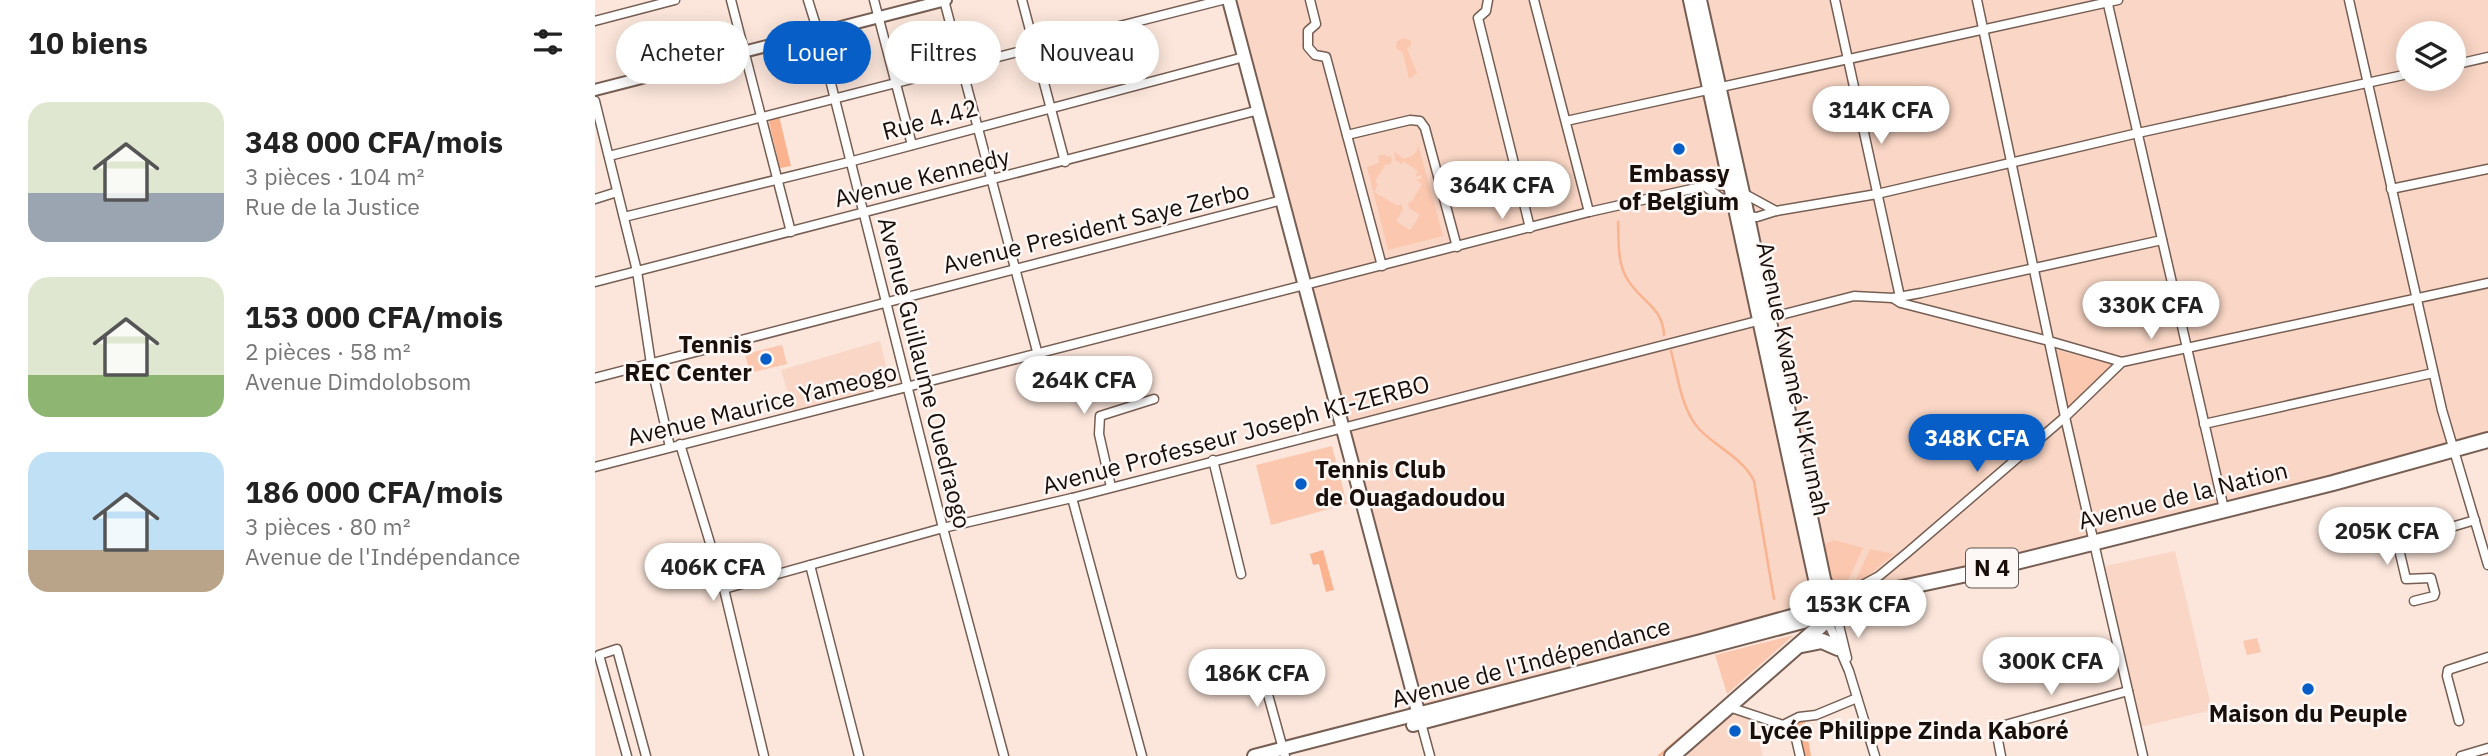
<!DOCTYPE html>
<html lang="fr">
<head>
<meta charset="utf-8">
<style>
  body { margin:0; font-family:"IBM Plex Sans",sans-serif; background:#f6f6f6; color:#222; height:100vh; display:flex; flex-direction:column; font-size:26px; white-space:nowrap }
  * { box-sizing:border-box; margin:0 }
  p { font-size:23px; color:#767676 }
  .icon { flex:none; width:38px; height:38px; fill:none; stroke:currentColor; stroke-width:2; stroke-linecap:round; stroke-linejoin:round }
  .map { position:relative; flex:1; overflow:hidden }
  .details { display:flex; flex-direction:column; background:#fff; width:595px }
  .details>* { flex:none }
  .top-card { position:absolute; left:21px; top:21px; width:665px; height:63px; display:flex; gap:14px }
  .controls { position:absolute; left:1801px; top:21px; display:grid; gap:14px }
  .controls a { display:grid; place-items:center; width:70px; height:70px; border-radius:50%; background:#fff; box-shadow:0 4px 18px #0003; font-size:35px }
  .price { position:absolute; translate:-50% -60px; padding:0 16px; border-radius:24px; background:#fff; color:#222; font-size:23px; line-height:46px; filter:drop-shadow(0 2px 4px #0008) }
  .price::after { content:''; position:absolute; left:50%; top:42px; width:21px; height:16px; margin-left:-10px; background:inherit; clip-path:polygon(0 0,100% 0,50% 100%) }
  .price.active { background:#075ec7; color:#fff }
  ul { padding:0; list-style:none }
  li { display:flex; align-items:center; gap:21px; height:175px; padding:0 28px }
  li span { display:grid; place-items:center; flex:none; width:196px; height:140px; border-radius:21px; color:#555 }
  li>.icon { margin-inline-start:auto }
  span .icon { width:84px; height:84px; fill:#fffc; stroke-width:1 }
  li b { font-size:30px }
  h2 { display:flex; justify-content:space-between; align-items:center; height:84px; padding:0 28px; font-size:30px }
  .pill { padding:0 24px; border-radius:32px; background:#fff; box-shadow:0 4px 18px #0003; font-size:24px; line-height:63px }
  .pill.active { background:#075ec7; color:#fff }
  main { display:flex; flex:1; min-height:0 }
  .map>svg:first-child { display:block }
  .built { fill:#f9d6c5; fill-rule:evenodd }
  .green { fill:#fbc7ae }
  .water { fill:#fab38e }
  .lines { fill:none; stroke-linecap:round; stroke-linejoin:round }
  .stream { stroke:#fab38e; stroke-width:2.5 }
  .canal { stroke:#fab38e; stroke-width:8 }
  .minor-casing { stroke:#765e53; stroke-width:11 }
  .secondary-casing { stroke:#765e53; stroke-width:14 }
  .primary-casing { stroke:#765e53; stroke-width:16 }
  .trunk-casing { stroke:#765e53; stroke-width:18 }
  .minor { stroke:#fff; stroke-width:8 }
  .secondary { stroke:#fff; stroke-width:10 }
  .primary { stroke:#fff; stroke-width:12 }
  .trunk { stroke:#fff; stroke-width:14 }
  .poi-dot { fill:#075ec7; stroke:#fdf7f5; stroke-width:2.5 }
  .labels { text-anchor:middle; stroke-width:5; stroke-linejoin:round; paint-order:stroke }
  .shield { fill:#fdf7f5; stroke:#5d5550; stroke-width:2 }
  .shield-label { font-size:23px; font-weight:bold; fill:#180f0a }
  .street-label { font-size:24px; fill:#180f0a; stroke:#fdf7f5 }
  .poi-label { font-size:24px; font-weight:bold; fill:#180f0a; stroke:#fdf7f5 }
</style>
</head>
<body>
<main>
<section class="details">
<h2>10 biens<svg class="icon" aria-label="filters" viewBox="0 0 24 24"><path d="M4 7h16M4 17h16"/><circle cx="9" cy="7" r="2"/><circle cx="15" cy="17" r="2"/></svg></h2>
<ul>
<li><span style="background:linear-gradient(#dfe7d0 65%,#9aa5b1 0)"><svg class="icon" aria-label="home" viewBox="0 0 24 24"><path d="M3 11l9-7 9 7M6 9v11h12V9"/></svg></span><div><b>348 000 CFA/mois</b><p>3 pièces · 104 m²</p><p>Rue de la Justice</p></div></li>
<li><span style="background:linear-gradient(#dfe7d0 70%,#8fb573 0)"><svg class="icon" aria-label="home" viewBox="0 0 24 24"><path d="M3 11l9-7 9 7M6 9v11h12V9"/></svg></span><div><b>153 000 CFA/mois</b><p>2 pièces · 58 m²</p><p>Avenue Dimdolobsom</p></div></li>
<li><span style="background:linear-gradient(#bfe0f5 70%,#b9a48a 0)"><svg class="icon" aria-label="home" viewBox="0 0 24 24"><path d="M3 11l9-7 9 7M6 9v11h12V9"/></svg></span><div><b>186 000 CFA/mois</b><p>3 pièces · 80 m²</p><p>Avenue de l'Indépendance</p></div></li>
</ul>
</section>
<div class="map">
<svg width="1893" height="756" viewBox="0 0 1893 756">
  <rect width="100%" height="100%" fill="#fce6db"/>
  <g class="built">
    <path d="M634 0H1893V441L824 714ZM1813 33H1858V79H1813Z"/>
    <polygon points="285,341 297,390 199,412 186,370"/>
    <polygon points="1580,551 1617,710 1545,727 1510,566"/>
    <polygon points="1139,712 1158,718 1168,756 1090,756"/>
  </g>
  <g class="green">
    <polygon points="809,38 816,41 816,45 812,49 822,73 814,79 808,53 801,48 802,41"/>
    <path d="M823 144 848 236 793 250 772 167 784 163 783 156 790 154 791 157 796 156 797 161 794 165 791 164 780 181 783 184 779 192 803 206 806 204 808 209 801 221 815 230 825 215 814 208 813 203 817 201 827 184 821 180 827 178 826 175 820 177 823 171 808 161 806 164 800 160 799 152 808 158C817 158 823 153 823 144Z"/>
    <polygon points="187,345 192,364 155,373 150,354"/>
    <polygon points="1461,350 1518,365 1471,409"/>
    <polygon points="737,446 752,504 676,525 661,465"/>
    <polygon points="1239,540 1268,548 1251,585 1238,589 1234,580 1227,549 1230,544"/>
    <polygon points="1275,549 1299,554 1273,576 1260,582"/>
    <polygon points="1199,635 1132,694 1120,655"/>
    <polygon points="1662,638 1666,652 1652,655 1648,641"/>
  </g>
  <g class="water">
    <polygon points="184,116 196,166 185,168 173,118"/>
    <polygon points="728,550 739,590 731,592 724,564 718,565 715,554"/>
  </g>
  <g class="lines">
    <g class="stream">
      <path d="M1023 222C1024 241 1022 260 1031 277 1043 300 1068 306 1069 335"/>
      <path d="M1076 351C1083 376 1086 409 1104 429 1121 447 1148 458 1159 481L1179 599"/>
      <polyline points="1064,756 1118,710"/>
    </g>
    <polyline class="canal" points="1206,723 1212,756"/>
    <defs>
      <g id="minor">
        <polyline points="136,0 196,232"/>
        <polyline points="213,0 223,32 348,528 409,756"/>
        <polyline points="279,0 317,145"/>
        <polyline points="349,0 443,355"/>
        <polyline points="427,0 470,162"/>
        <polyline points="715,0 721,24 713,31 713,47 720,55 731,57 787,266"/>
        <polyline points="893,0 891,11 883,18 935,228"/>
        <polyline points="939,0 994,212"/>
        <polyline points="1240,0 1305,297"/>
        <polyline points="1382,0 1470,417 1548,756"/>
        <polyline points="1512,0 1629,509"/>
        <polyline points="1754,0 1847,410 1893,565"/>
        <polyline points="0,21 80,0"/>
        <polyline points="1858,65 1893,57"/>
        <polyline points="0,101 42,271 56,364 75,447"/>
        <polyline points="971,121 1523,0"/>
        <polyline points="752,135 815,120 825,121 830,128 862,247"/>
        <polyline points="14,156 627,0"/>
        <polyline points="872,182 920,170"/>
        <polyline points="1111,187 1139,208"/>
        <polyline points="1796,189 1893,169"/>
        <polyline points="1148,193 1181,211"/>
        <polyline points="0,199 22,192"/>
        <polyline points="1150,216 1162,217 1181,211 1282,194 1543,133 1813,74"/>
        <polyline points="29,217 254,162 649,57"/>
        <polyline points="0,282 664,110"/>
        <polyline points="1298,298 1306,303 1454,341 1527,362 1893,283"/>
        <polyline points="0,378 687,200"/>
        <polyline points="1609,424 1838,373"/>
        <polyline points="85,444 129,589 169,756"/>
        <polyline points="618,460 646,574"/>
        <polyline points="0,467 994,212 1119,184 1137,187"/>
        <polyline points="516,487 504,434 505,416 559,399"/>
        <polyline points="477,498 547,756"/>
        <polyline points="215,565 264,756"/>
        <polyline points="129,589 348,528 477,498 1259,296 1298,298 1326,293 1567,240"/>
        <polyline points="1245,597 1284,576 1313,552 1470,417 1527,362"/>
        <polyline points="1819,601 1839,596 1840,593 1836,578 1811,579 1803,545 1806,542 1880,520"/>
        <polyline points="1242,617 1252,658"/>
        <polyline points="1233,622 1254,671 1280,756"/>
        <polyline points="662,655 690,756"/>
        <polyline points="1134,707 1188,725 1204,717 1221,715 1262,698"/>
        <polyline points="1864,721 1852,676 1853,670 1893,657"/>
        <polyline points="826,723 835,756"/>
        <polyline points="1188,725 1199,730 1205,756"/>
        <polyline points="32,756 4,655 22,649 51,756"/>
        <polyline points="1406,756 1402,735 1410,725 1533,691"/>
        <polyline points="1866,756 1893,748"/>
      </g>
      <polyline id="secondary" points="0,90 351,0"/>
      <g id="primary">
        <polyline points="634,0 826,723"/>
        <polyline points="1095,0 1220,579 1222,603"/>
        <polyline points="1105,0 1150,202 1229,579 1236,599"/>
        <polyline points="818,725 1208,622 1221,616"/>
        <polyline points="659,756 1106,641 1200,615 1221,605"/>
      </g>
      <g id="trunk">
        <polyline points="1241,602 1377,573 1738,483 1893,440"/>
        <polyline points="1222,618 1220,610 1222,603 1230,599 1241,602"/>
        <polyline points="1223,619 1230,622 1239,619 1244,611 1241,602"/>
        <polyline points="1207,645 1227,641 1243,648"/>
        <polyline points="1077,756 1230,622"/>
      </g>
    </defs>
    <use href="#minor" class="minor-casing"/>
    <use href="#secondary" class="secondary-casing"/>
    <use href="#primary" class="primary-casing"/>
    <use href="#trunk" class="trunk-casing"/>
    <use href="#minor" class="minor"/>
    <use href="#secondary" class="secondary"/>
    <use href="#primary" class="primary"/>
    <use href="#trunk" class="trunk"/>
  </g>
  <g class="poi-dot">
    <circle cx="1084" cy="149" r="7"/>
    <circle cx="171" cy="359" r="7"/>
    <circle cx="706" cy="484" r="7"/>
    <circle cx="1713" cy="689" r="7"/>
    <circle cx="1140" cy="731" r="7"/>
  </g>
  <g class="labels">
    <rect class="shield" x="1371" y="548.5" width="52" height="39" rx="5"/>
    <g class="shield-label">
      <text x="1397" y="576">N 4</text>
    </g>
    <g class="street-label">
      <text transform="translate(335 120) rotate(-15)" y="8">Rue 4.42</text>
      <text transform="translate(327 178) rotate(-14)" y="8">Avenue Kennedy</text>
      <text transform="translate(501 228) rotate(-14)" y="8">Avenue President Saye Zerbo</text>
      <text transform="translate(329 373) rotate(76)" y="8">Avenue Guillaume Ouedraogo</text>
      <text transform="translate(1198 379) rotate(78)" y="8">Avenue Kwamé N'Krumah</text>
      <text transform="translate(167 405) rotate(-14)" y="8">Avenue Maurice Yameogo</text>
      <text transform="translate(641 435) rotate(-15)" y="8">Avenue Professeur Joseph KI-ZERBO</text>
      <text transform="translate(1588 496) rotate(-14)" y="8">Avenue de la Nation</text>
      <text transform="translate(936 663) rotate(-15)" y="8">Avenue de l'Indépendance</text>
    </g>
    <g class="poi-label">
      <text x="1084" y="182">Embassy<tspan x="1084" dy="28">of Belgium</tspan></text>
      <text x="157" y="353" text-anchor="end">Tennis<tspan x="157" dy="28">REC Center</tspan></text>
      <text x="720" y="478" text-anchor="start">Tennis Club<tspan x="720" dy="28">de Ouagadoudou</tspan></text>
      <text x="1713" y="722">Maison du Peuple</text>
      <text x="1154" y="739" text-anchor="start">Lycée Philippe Zinda Kaboré</text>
    </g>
  </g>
</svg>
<div class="controls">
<a><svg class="icon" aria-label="layers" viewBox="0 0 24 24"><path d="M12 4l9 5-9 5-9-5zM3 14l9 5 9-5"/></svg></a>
</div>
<b class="price" style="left:1286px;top:146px">314K CFA</b>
<b class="price" style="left:907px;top:221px">364K CFA</b>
<b class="price" style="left:1556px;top:341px">330K CFA</b>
<b class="price" style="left:489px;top:416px">264K CFA</b>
<b class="price active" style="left:1382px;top:474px">348K CFA</b>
<b class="price" style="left:1792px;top:567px">205K CFA</b>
<b class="price" style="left:118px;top:603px">406K CFA</b>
<b class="price" style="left:1263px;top:640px">153K CFA</b>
<b class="price" style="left:1456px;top:697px">300K CFA</b>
<b class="price" style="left:662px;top:709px">186K CFA</b>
<div class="top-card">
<a class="pill">Acheter</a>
<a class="pill active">Louer</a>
<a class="pill">Filtres</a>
<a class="pill">Nouveau</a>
</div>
</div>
</main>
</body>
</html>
